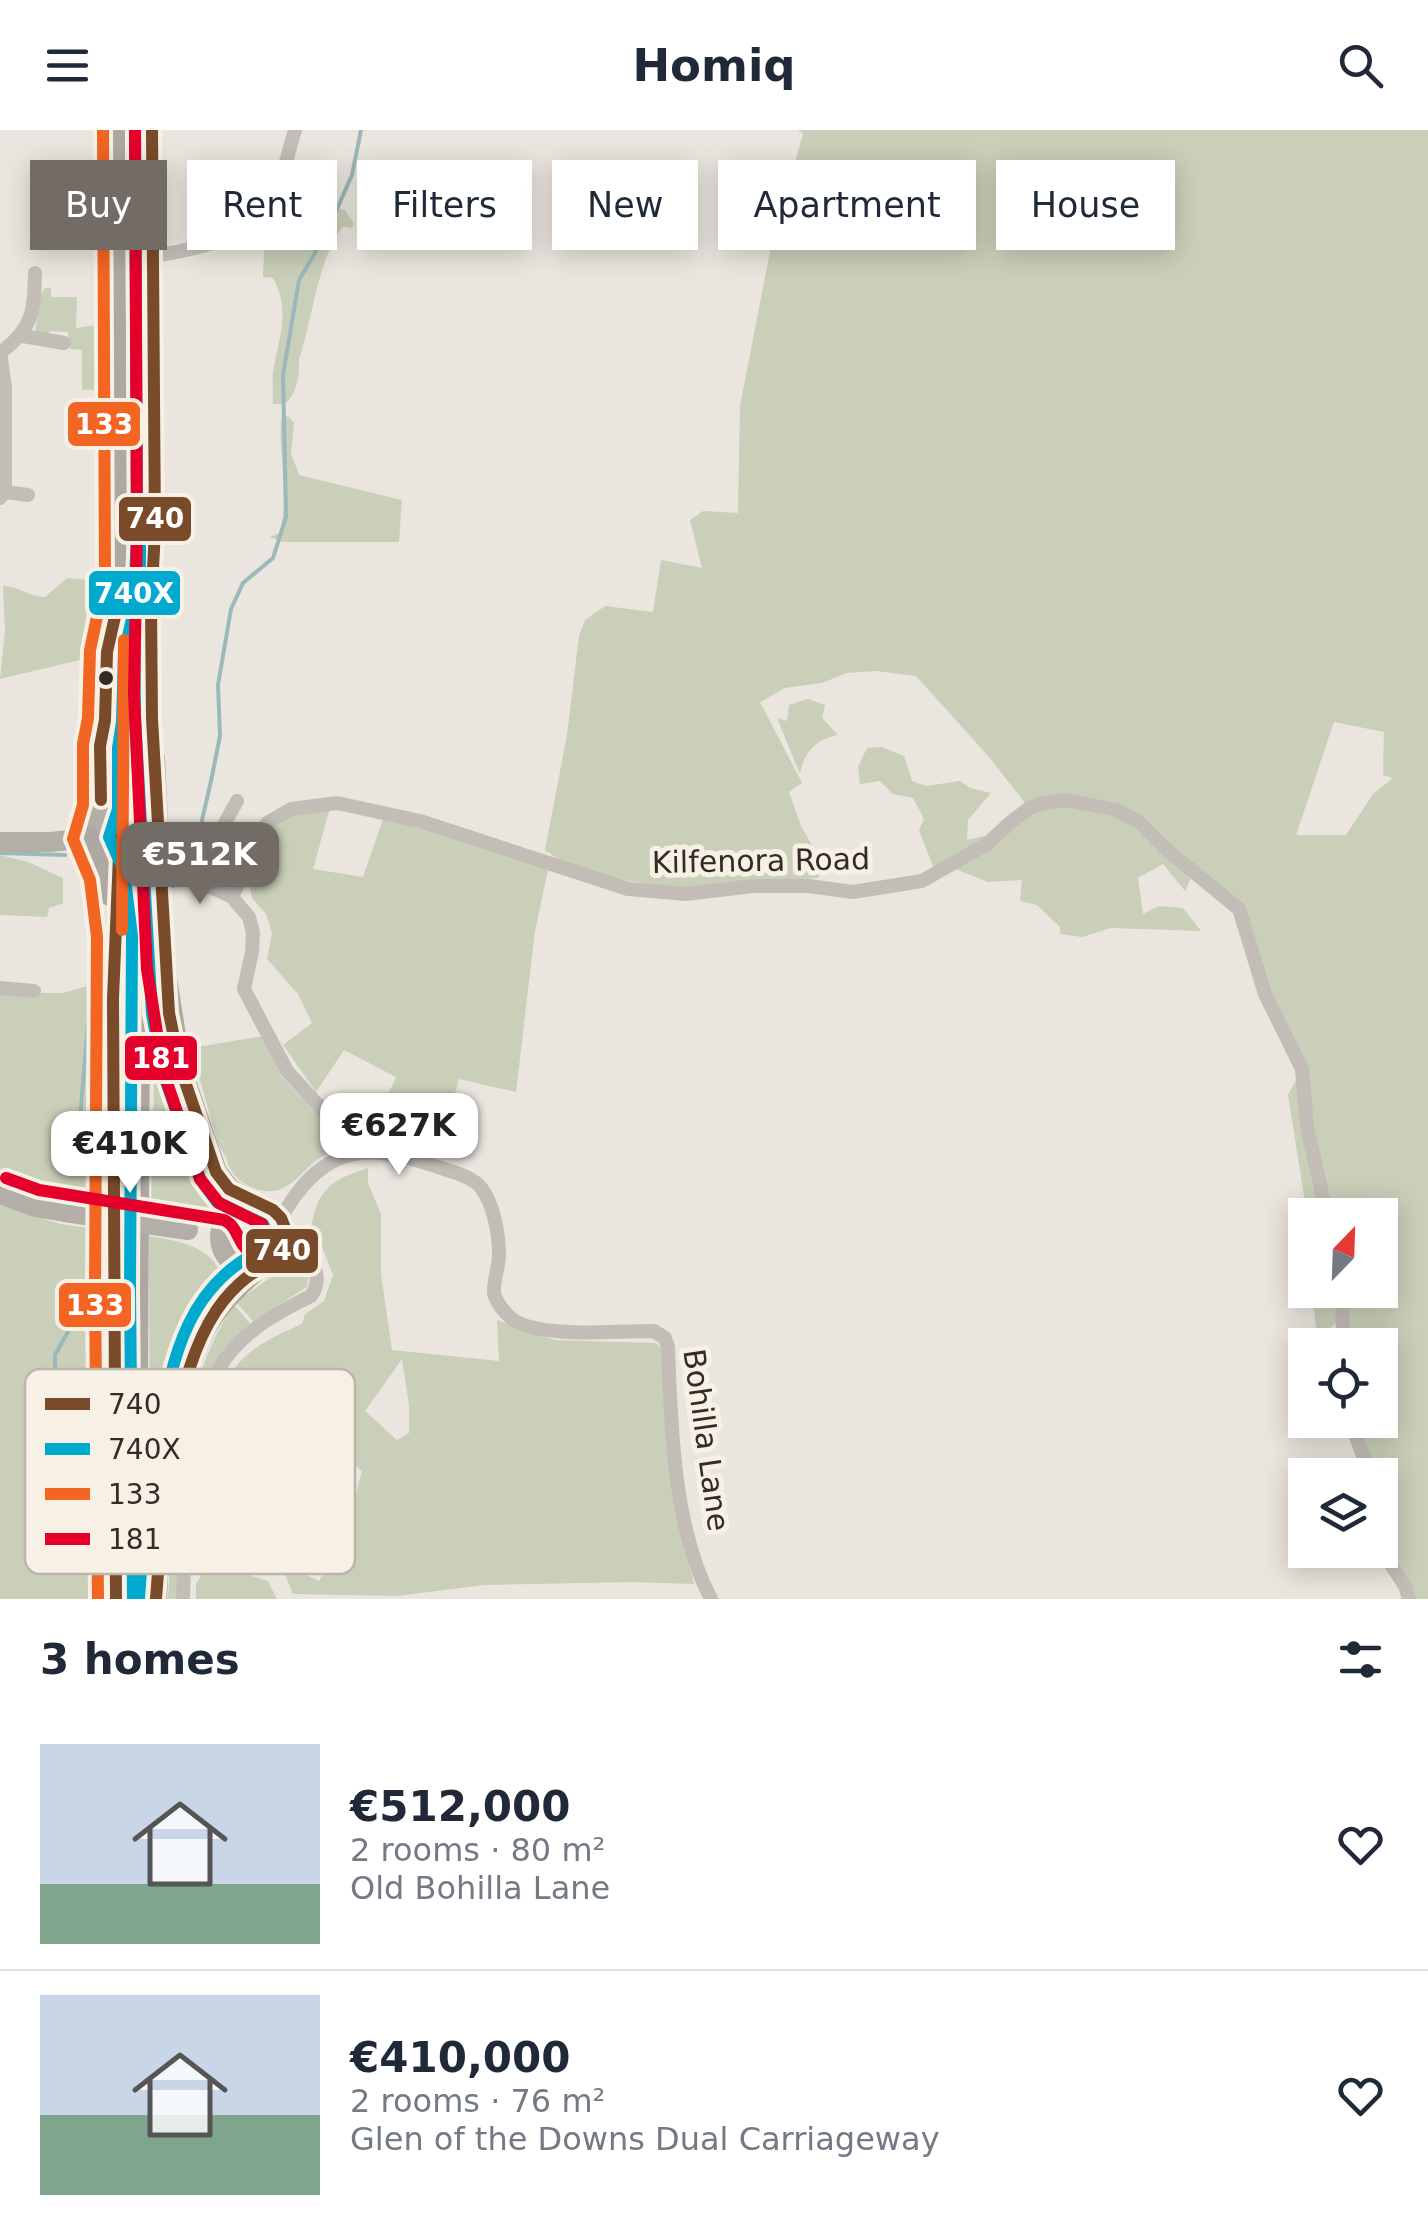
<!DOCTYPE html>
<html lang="en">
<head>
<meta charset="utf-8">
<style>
  body { margin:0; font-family:"DejaVu Sans",sans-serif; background:#f6f6f7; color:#1f2937; height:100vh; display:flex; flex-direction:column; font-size:38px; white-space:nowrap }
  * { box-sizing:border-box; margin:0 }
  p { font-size:32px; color:#747a83 }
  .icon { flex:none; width:55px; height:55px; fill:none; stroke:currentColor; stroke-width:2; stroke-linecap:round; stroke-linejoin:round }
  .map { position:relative; height:1469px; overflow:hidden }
  .side { display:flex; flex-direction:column; background:#fff; flex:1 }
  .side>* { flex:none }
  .hud { position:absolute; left:30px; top:30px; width:1370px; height:90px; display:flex; gap:20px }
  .needle { width:65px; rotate:23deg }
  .buttons { position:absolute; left:1288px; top:1068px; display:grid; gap:20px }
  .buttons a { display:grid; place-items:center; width:110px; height:110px; border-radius:0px; background:#fff; box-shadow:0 5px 25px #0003; font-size:50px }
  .price { position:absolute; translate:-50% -85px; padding:0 22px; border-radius:20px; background:#fff; color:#222; font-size:32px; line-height:65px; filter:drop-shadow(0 2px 5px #0008) }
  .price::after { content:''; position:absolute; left:50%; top:60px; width:30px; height:22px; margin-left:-15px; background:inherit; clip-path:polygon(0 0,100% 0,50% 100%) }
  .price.selected { background:#736c66; color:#fff }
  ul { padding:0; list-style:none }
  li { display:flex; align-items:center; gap:30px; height:250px; padding:0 40px }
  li+li { border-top:2px solid #e0e1e3 }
  li span { display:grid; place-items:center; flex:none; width:280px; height:200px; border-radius:0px; color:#555 }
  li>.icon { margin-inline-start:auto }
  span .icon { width:120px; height:120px; fill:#fffc; stroke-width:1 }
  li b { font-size:42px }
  h2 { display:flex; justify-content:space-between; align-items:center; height:120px; padding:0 40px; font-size:42px }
  .pill { padding:0 35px; border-radius:0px; background:#fff; box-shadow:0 5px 25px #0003; font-size:35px; line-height:90px }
  .pill.selected { background:#736c66; color:#fff }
  header { display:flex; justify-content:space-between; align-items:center; height:130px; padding:0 40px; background:#fff; font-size:45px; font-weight:700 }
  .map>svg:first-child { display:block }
  .green { fill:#cacfb9; fill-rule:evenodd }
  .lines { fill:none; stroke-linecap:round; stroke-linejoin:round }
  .stream { stroke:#9cb8ba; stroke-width:4 }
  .minor { stroke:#c3bdb7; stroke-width:14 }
  .secondary { stroke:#b4aea8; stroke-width:20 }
  .trunk { stroke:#ada8a2; stroke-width:22 }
  .secondary-bridge { stroke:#b4aea8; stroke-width:20 }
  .bus-1-casing { stroke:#f7f0e5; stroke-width:20 }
  .bus-2-casing { stroke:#f7f0e5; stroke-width:20 }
  .bus-3-casing { stroke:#f7f0e5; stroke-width:20 }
  .bus-4-casing { stroke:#f7f0e5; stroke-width:20 }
  .bus-1 { stroke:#7a4b2a; stroke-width:12 }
  .bus-2 { stroke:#00a9ce; stroke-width:12 }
  .bus-3 { stroke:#f26522; stroke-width:12 }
  .bus-4 { stroke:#e4002b; stroke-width:12 }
  .bus-dot { fill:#332b26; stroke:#f7f0e5; stroke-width:4 }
  .labels { text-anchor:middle; stroke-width:10; stroke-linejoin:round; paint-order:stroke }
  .street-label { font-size:30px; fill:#332b26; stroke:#f7f0e5 }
  .key { fill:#f7f0e5; stroke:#bcb5ac; stroke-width:2.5 }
  .key-label { font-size:28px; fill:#332b26 }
  .line-badge { stroke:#f7f0e5; stroke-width:4 }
  .badge-label { font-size:28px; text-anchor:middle; font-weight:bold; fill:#fff }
</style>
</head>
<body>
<header><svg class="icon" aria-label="menu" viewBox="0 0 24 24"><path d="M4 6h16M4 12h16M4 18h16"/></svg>Homiq<svg class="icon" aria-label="search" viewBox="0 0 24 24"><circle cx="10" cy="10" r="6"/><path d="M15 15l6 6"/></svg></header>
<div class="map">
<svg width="1428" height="1469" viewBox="0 0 1428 1469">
  <rect width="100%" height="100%" fill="#eae5de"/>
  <g class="green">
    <path d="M798 0H1428V1469H1409L1380 1395V1345H1370L1350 1290H1380V1215H1343L1342 1188 1317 1209 1312 1160H1380V1085H1307L1288 965 1302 939 1274 881 1239 779 1139 692 1096 674 1029 678 989 627 916 546 876 541 847 543 822 553 785 558 760 572 802 653 789 662 801 696 824 736 818 748 671 758 610 748 562 732 545 720 567 605 579 506 585 490 605 476 653 482 661 430 702 438 690 390 703 381 738 383 740 276 771 116 803 4ZM1334 592 1384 602 1383 645 1393 648 1373 664 1346 705H1296Z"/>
    <path d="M333 78 345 80 354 94 352 98 343 97C318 127 312 192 299 229 299 246 298 262 285 274H273C273 264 272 252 273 242 279 207 291 181 273 148L263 147 265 102Z"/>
    <polygon points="45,158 51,158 51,167 77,167 76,198 103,194 103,260 82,260 82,220 70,219 68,202 51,201 46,205 35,201 41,164"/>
    <path d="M288 286 294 293 291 323 299 345 402 370 399 412H283L270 407 279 403C291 367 278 326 281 288Z"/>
    <path d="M67 448 88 450 84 529 0 549 5 501 3 456C19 456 29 467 45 467Z"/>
    <path d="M808 569 825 575 822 588 838 605C816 609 804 622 800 644L777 588 787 591 789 575Z"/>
    <polygon points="882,617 904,626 912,651 926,656 960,651 970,658 991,663 968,690 967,710 989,705 977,716 934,739 919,700 924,689 913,668 893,664 880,651 860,654 858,637 867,618"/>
    <path d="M1065 674C1132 681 1146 703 1192 746L1185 761 1163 734 1138 748 1143 784 1159 776 1183 778 1201 801 1111 798 1082 807 1060 804V797L1037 775 1020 771 1022 750 988 752 953 738 1026 684Z"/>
    <polygon points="330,678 313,739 363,747 384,686 548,740 535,801 516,962 459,949 438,1025 397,1010 368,1009 396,947 344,920 316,962 283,915 312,893 298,864 267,829 272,803 266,784 252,768 250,757 266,704 275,689"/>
    <polygon points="0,725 28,732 63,748 63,773 49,778 47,787 0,785"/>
    <polygon points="157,822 223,1066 221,1077 200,1089 151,1083"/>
    <polygon points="91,855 95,857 94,1075 71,1071 67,1063 27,1054 0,1042 0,863 63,863"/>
    <path d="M263 906 281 946 344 1013 342 1018C307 1028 307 1046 283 1058 262 1069 230 1051 227 1029L218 1014 191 918Z"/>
    <path d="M368 1038V1053L381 1084V1144L392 1220 499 1231 497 1190 555 1210 656 1213 661 1218 675 1373 694 1454 631 1452 485 1455 397 1466 293 1464 280 1432 266 1424 267 1401 278 1388 288 1397V1411L302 1425 306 1445 319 1451 326 1440C309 1410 320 1402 335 1375L351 1381 362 1341C344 1327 333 1306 329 1283L225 1263C229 1226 272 1207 302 1194L305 1184 324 1171 333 1145 319 1109 311 1099C317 1059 331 1050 368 1038ZM402 1229 409 1275V1303L397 1310 365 1281Z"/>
    <polygon points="0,1075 60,1094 95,1099 95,1469 0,1469"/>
    <circle cx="253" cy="1107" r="23"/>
    <path d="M149 1106C180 1111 222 1118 222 1157L150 1412Z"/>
    <polygon points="291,1133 304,1137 309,1143 307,1157 253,1191 236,1172"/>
    <path d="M234 1175 250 1193 223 1220 209 1245 178 1469H168C173 1377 180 1252 234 1175Z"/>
    <polygon points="212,1427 221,1436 268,1451 277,1469 196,1469 196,1454"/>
  </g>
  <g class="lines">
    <g class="stream">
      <polyline points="0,723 65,725"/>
      <polyline points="173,756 194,725 211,651 220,606 218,555 231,479 243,453 273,428 286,387 283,245 299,150 326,104 352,45 361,0"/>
      <polyline points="78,1012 96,798"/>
      <polyline points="83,1361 84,1339 54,1342 51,1317 38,1294 41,1272 55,1251 55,1225 75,1189 88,1148 91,1122"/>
    </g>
    <g class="minor">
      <path d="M153 126C199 119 258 108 277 60 284 41 289 20 295 0"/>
      <polyline points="23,206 64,213"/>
      <polyline points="0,221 5,258 5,362 0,368"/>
      <path d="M1 222C33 199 34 181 35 143"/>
      <polyline points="5,362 28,365"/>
      <polyline points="237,671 197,744 202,753 232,767 249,787 253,803 252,822 244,859 287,941 361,1022"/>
      <polyline points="232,767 267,693 291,679 337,673 420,691 628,759 686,764 753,756 809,756 853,762 922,751 987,714 1011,692 1029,678 1044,673 1065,670 1116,680 1139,692 1168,721 1239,779 1265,864 1302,939 1307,997 1327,1085"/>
      <polyline points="0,858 34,861"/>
      <path d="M281 1088C320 1019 361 1010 435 1036 449 1041 473 1046 482 1059 494 1076 499 1104 499 1125 499 1137 493 1151 494 1163 496 1172 504 1182 511 1188 535 1209 620 1201 654 1201L665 1208 668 1217C671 1296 673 1397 711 1469"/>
      <polyline points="283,1122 312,1133"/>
      <polyline points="1342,1160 1343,1215"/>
      <polyline points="1350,1290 1370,1345"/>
      <polyline points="1380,1395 1386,1427 1405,1456 1409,1469"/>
      <path d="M183 1469C184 1412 192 1274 225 1229 247 1199 278 1182 311 1166 329 1142 300 1114 285 1095"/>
    </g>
    <g class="secondary">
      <polyline points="0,712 50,712 90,708 101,678 101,626"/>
      <polyline points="0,1064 35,1077 65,1082"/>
      <circle cx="253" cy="1107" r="33"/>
    </g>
    <g class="trunk">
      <polyline points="139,0 142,344 137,1245 140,1469"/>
      <polyline points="101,626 100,616 113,550"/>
      <polyline points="154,628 164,836 180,937 216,1042 229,1059 254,1074"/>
      <polyline points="90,708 107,745 110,765"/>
      <polyline points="116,1469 113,868 123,692 120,0"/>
      <path d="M156 1469C159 1396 170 1262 205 1199 218 1175 236 1158 255 1141"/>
    </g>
    <polyline class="secondary-bridge" points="65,1082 188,1100"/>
    <defs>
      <g id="bus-1">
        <path d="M152 0 155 401 151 475 152 589 169 883 180 937 216 1042 229 1059 273 1080 281 1088 287 1103 279 1129C272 1135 267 1136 259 1140 247 1145 232 1160 224 1170 169 1238 163 1383 156 1469"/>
        <polyline points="101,670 100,616 105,590 107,522 123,451"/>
        <polyline points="116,1469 113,868 123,630"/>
      </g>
      <g id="bus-2">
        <path d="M135 0 137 401 134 475 135 589 152 884 163 943 200 1049 217 1072 263 1094 269 1106 265 1118C188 1154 173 1225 159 1301 148 1356 143 1411 139 1468"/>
        <polyline points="133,1469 130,1161 132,806 124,741 109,707 118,679 118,618 122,592 124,524 140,453 140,414"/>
      </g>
      <g id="bus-3">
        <polyline points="122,800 124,510"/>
        <polyline points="98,1469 95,1161 97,807 90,750 73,709 83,675 83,614 88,588 90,520 105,449 103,0"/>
      </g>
      <path id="bus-4" d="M6 1048 39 1060 224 1090C239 1097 237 1114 250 1122L261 1119 268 1108 262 1094 219 1073 200 1049 163 941 147 839 134 565 137 401 135 0"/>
    </defs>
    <use href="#bus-1" class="bus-1-casing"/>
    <use href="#bus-2" class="bus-2-casing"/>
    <use href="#bus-3" class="bus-3-casing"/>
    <use href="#bus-4" class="bus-4-casing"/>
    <use href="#bus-1" class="bus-1"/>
    <use href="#bus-2" class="bus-2"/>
    <use href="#bus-3" class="bus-3"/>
    <use href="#bus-4" class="bus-4"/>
  </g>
  <circle class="bus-dot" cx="106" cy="548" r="9"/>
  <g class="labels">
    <g class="street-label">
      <text transform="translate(761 731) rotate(-1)" y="10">Kilfenora Road</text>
      <text transform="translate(706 1310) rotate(82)" y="10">Bohilla Lane</text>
    </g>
  </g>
  <rect x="25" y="1239" width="330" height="205" rx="15" class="key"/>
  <rect x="45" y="1268" width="45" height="12" fill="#7a4b2a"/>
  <rect x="45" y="1313" width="45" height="12" fill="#00a9ce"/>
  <rect x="45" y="1358" width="45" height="12" fill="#f26522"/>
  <rect x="45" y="1403" width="45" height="12" fill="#e4002b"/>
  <g class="key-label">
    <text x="108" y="1284">740</text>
    <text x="108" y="1329">740X</text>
    <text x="108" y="1374">133</text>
    <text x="108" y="1419">181</text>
  </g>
  <g class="line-badge">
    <rect x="66" y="270" width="76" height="48" rx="10" fill="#f26522"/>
    <rect x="117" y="365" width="76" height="48" rx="10" fill="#7a4b2a"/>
    <rect x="87" y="439" width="95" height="48" rx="10" fill="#00a9ce"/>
    <rect x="123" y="904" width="76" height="48" rx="10" fill="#e4002b"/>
    <rect x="244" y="1097" width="76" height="48" rx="10" fill="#7a4b2a"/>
    <rect x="57" y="1151" width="76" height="48" rx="10" fill="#f26522"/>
  </g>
  <g class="badge-label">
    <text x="104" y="304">133</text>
    <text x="155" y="398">740</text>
    <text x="134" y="473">740X</text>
    <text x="161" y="938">181</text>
    <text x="282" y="1130">740</text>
    <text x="95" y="1185">133</text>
  </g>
</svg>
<div class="buttons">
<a><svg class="needle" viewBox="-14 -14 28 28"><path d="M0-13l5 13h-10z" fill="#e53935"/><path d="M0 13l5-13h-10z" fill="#747a83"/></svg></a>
<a><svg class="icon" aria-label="locate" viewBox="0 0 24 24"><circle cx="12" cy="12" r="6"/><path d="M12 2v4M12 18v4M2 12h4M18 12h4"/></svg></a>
<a><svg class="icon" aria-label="layers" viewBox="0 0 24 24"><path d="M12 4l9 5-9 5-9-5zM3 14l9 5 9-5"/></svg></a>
</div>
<b class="price selected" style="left:200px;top:777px">€512K</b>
<b class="price" style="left:399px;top:1048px">€627K</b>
<b class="price" style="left:130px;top:1066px">€410K</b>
<div class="hud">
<a class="pill selected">Buy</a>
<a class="pill">Rent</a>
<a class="pill">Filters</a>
<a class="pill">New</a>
<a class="pill">Apartment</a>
<a class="pill">House</a>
</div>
</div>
<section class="side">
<h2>3 homes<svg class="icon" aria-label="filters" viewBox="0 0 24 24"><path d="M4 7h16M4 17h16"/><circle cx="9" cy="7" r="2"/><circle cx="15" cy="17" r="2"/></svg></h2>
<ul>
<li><span style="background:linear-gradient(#c9d6e8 70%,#7fa58c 0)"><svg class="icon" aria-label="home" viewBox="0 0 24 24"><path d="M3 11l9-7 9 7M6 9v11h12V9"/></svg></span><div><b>€512,000</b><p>2 rooms · 80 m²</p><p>Old Bohilla Lane</p></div><svg class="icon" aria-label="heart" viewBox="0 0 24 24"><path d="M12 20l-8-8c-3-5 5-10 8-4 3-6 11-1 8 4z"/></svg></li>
<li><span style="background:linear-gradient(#c9d6e8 60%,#7fa58c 0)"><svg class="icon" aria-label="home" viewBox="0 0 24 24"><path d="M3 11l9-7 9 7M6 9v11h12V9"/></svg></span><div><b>€410,000</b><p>2 rooms · 76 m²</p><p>Glen of the Downs Dual Carriageway</p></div><svg class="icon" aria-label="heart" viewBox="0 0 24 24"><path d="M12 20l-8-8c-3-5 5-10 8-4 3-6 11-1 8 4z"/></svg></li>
</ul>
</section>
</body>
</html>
